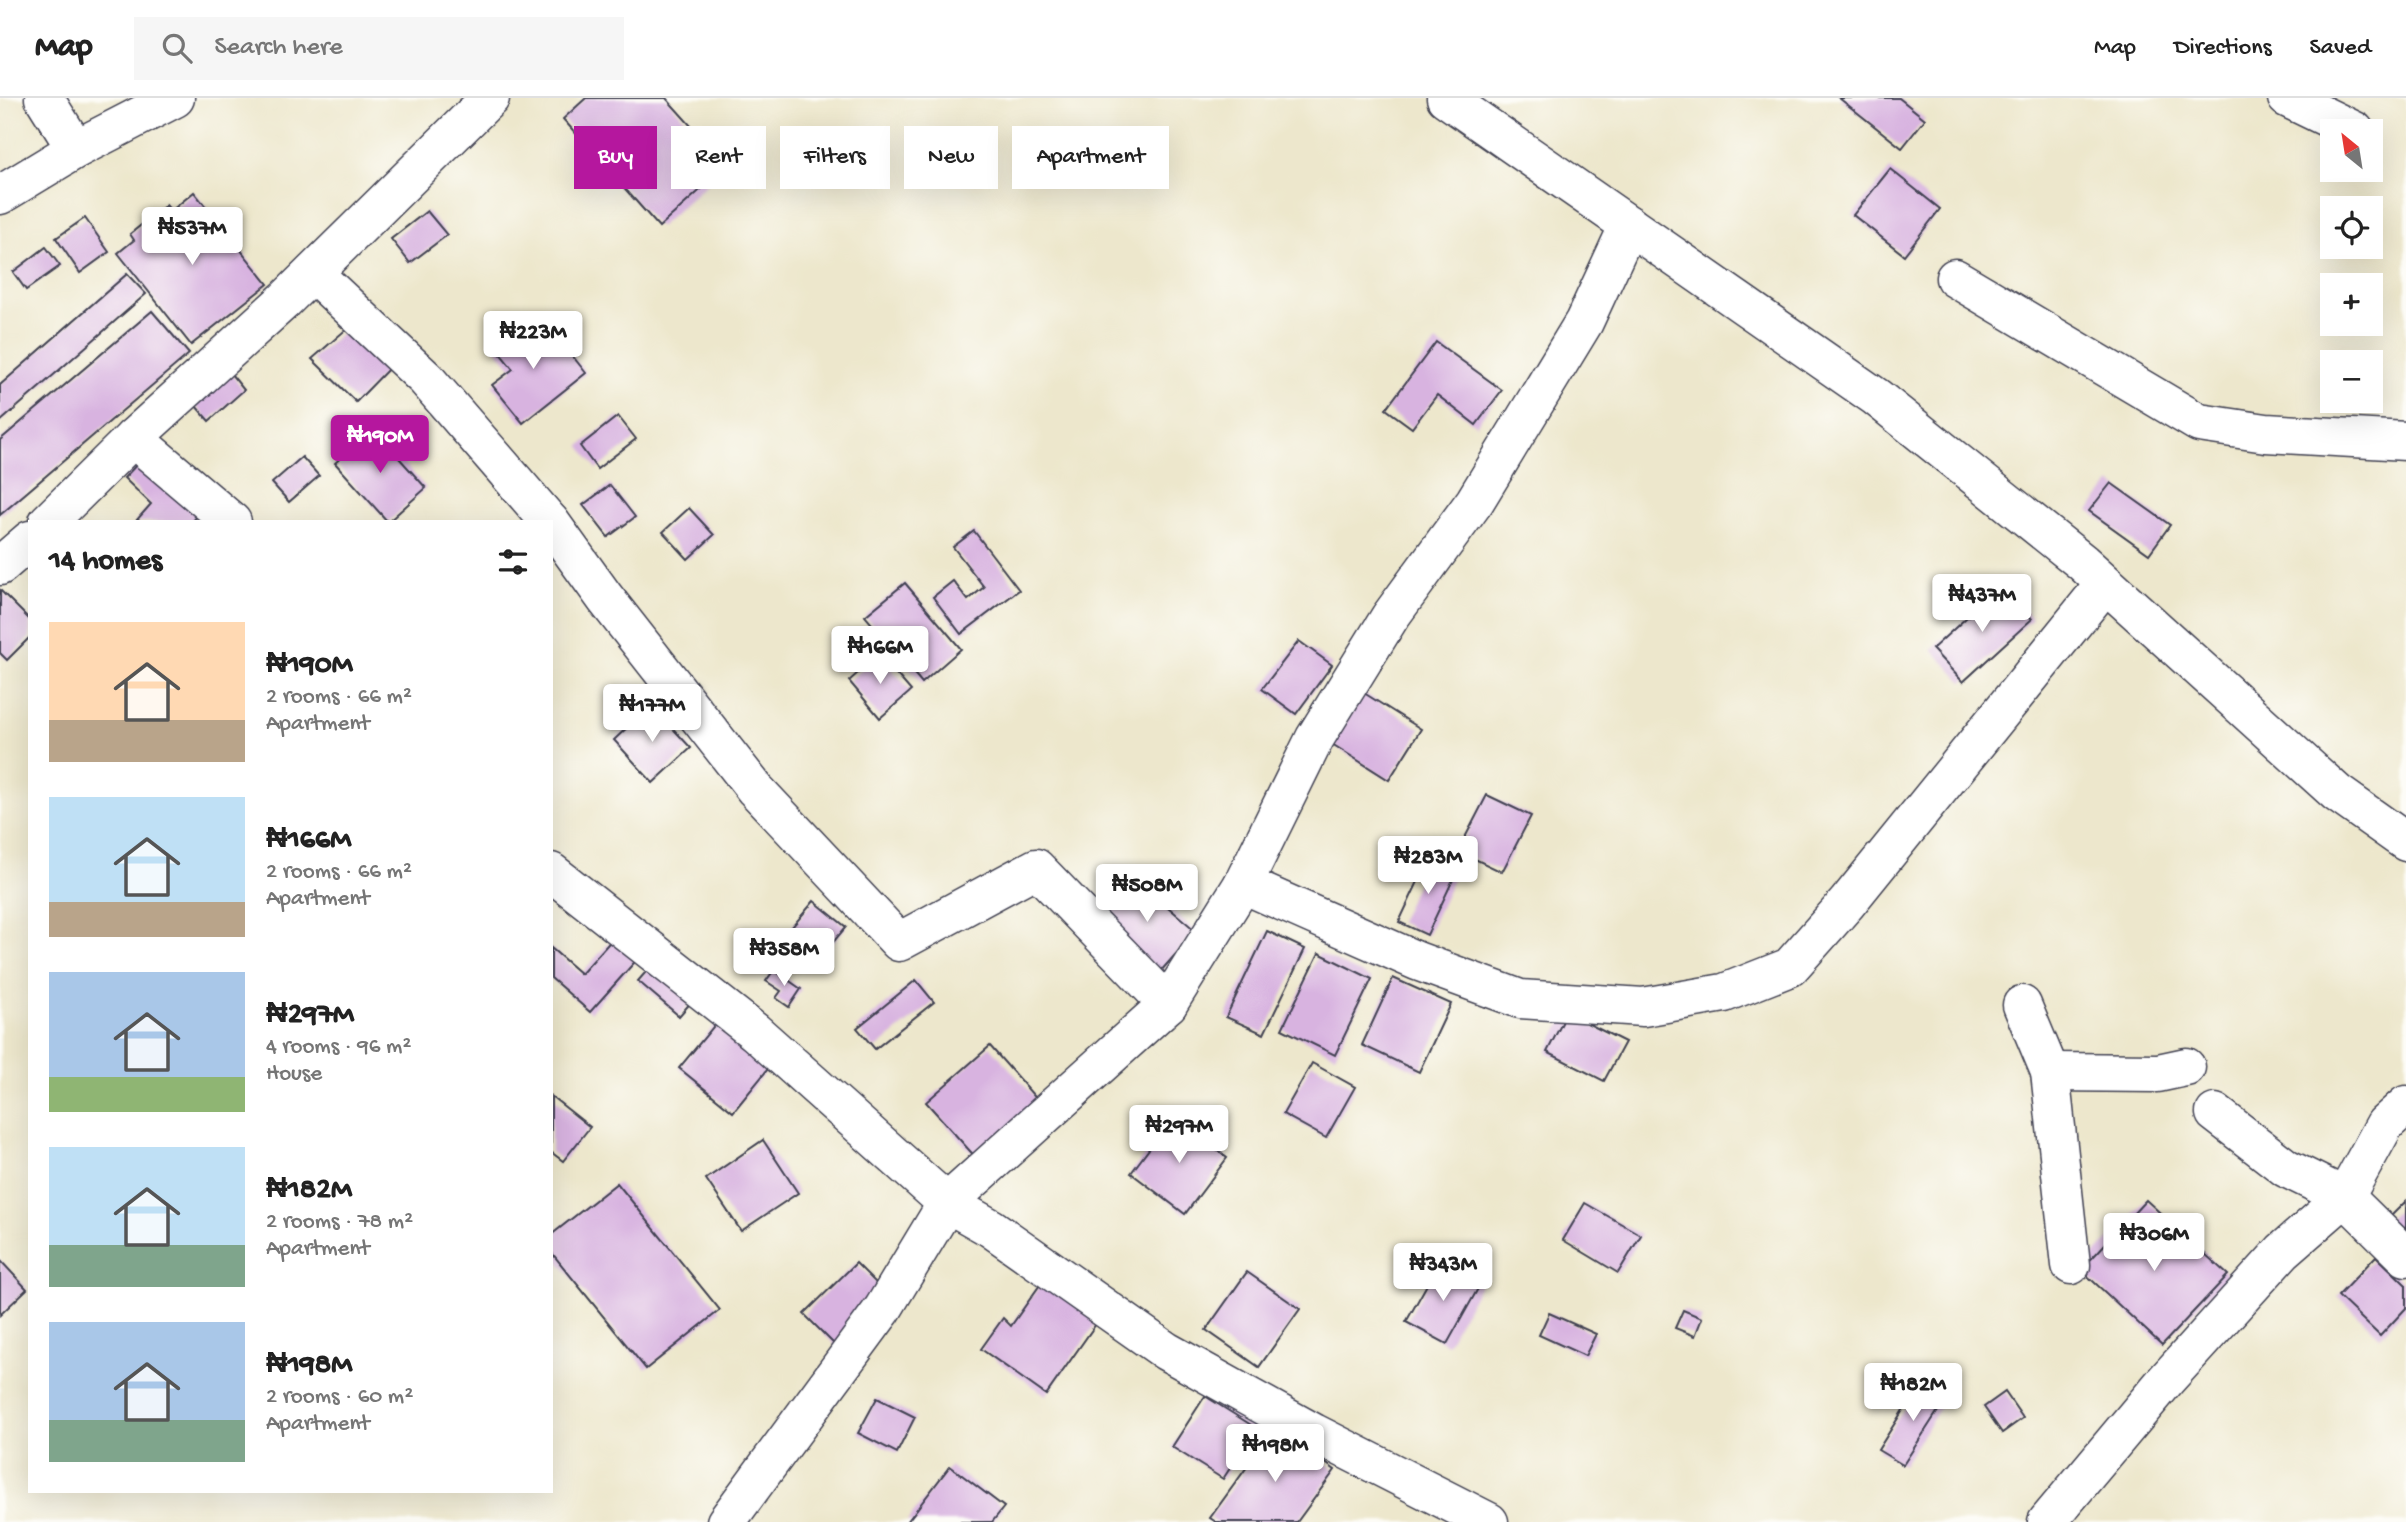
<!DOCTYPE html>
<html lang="en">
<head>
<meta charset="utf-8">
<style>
  body { margin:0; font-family:"Gochi Hand",sans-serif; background:#f6f6f6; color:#222; height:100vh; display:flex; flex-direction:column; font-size:26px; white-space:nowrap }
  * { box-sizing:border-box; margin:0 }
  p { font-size:23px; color:#767676 }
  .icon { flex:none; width:38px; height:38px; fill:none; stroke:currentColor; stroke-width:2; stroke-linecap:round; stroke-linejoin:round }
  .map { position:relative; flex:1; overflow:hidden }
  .side { position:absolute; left:28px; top:422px; width:525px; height:973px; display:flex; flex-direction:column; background:#fff; border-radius:0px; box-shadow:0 7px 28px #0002 }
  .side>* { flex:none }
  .top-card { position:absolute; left:574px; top:28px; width:665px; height:63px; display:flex; gap:14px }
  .needle { width:46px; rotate:330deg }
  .controls { position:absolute; left:2320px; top:21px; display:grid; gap:14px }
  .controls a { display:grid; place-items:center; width:63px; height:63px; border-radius:0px; background:#fff; box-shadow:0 7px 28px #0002; font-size:35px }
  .price { position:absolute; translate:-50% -60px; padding:0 16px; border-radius:7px; background:#fff; color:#222; font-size:23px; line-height:46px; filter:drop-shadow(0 2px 4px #0008) }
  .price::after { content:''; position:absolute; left:50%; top:42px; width:21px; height:16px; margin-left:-10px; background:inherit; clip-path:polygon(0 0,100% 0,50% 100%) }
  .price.current { background:#b5179e; color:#fff }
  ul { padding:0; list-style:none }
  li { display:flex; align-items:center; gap:21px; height:175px; padding:0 21px }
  li span { display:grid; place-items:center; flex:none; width:196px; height:140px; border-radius:0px; color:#555 }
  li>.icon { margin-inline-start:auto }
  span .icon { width:84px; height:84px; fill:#fffc; stroke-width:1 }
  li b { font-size:30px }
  h2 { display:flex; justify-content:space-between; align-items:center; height:84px; padding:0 21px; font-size:30px }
  .chip { padding:0 24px; border-radius:0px; background:#fff; box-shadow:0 7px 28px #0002; font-size:24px; line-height:63px }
  .chip.current { background:#b5179e; color:#fff }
  header { display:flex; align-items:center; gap:42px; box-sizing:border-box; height:98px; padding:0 35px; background:#fff; border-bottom:2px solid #e0e0e0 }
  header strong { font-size:33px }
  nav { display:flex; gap:38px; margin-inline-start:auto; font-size:24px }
  .search { width:490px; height:63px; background:#f6f6f6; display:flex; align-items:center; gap:18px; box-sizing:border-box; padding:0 24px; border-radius:0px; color:#767676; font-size:26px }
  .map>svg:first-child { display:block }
  .building { fill:#d8b3e0 }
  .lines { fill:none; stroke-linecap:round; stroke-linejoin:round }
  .minor-casing { stroke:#404051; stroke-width:41 }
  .minor { stroke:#fff; stroke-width:38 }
</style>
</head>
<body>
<header>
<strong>Map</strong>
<div class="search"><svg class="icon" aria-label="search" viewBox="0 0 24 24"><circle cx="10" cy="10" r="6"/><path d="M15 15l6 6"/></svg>Search here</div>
<nav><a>Map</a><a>Directions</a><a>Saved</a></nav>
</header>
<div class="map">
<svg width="2406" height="1424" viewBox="0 0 2406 1424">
  <rect width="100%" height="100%" fill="#fdfcf7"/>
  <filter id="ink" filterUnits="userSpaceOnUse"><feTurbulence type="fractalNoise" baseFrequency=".0143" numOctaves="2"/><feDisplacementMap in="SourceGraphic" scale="14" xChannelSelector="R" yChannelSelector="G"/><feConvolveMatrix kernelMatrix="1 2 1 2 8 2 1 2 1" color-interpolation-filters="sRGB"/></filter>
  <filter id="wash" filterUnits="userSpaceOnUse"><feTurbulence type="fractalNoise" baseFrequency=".00686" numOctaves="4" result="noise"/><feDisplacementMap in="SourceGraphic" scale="28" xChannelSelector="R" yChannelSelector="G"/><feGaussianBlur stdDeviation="1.57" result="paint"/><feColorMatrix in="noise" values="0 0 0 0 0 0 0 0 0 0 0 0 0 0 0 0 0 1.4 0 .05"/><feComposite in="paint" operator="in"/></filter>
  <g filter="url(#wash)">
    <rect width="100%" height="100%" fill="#ede7cc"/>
    <g id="blocks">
      <g class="building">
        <polygon points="586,0 666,0 727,68 659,129 563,21"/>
        <polygon points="1839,0 1899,0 1925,21 1902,50"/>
        <polygon points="1890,71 1940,111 1904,157 1853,117"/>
        <polygon points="194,94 268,186 191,247 118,155 134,142 130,136 166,107 171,113"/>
        <polygon points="427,113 447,137 410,165 391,141"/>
        <polygon points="85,120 109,154 80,175 56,140"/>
        <polygon points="46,149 60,168 26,192 13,174"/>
        <polygon points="127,176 146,196 0,324 0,287"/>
        <polygon points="152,213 189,256 0,417 0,342"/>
        <polygon points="358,221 398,261 356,304 312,261"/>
        <polygon points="514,222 537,251 555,236 586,275 523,325 492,287 513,271 489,242"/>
        <polygon points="1436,244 1502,292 1476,327 1437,297 1412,330 1386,311"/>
        <polygon points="231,276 244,292 209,323 195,307"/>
        <polygon points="618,318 636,341 597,371 580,348"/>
        <polygon points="373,331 426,390 388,424 335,365"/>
        <polygon points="302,359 319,378 289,404 272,385"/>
        <polygon points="142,361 199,416 192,424 135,424 151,406 124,380"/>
        <polygon points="2111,385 2170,427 2149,456 2089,413"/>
        <polygon points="610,387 635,419 608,439 583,407"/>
        <polygon points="689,410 714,437 688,461 663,434"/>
        <polygon points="974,433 1019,492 961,536 933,499 953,483 968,502 984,489 953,449"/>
        <polygon points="905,485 961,551 922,585 865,518"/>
        <polygon points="2001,488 2032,521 1963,584 1932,551"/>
        <polygon points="0,492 30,522 30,539 7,562 0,555"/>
        <polygon points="1299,543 1332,567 1296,616 1262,591"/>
        <polygon points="879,556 911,593 880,620 849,583"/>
        <polygon points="1364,595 1421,631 1389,682 1332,646"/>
        <polygon points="651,607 691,650 653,685 614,642"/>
        <polygon points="1487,697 1531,718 1502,774 1458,753"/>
        <polygon points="1430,758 1458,771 1427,837 1399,824"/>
        <polygon points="1133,779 1196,833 1160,874 1098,819"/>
        <polygon points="814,803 846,829 818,862 786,836"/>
        <polygon points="625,827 649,848 590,914 551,880 551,850 581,876"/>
        <polygon points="1267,833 1305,851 1264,936 1226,919"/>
        <polygon points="1319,855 1372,881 1335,957 1282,931"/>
        <polygon points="659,859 700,894 679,918 638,883"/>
        <polygon points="774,872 801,891 789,909 776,900 781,893 766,883"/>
        <polygon points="1393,880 1451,906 1419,974 1362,947"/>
        <polygon points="916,882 934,904 875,951 857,930"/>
        <polygon points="732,906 785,950 733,1014 679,970"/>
        <polygon points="1567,915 1625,944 1604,983 1547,954"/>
        <polygon points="990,948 1041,1006 978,1062 926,1004"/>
        <polygon points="1312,965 1355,989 1326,1040 1283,1016"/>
        <polygon points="551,998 590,1029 563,1063 551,1054"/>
        <polygon points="1173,1019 1227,1060 1185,1116 1131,1075"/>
        <polygon points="763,1042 798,1095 741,1133 706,1081"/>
        <polygon points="617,1085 720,1212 646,1271 551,1154 551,1137"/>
        <polygon points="2146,1102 2228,1177 2162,1247 2081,1172"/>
        <polygon points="2406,1103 2406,1141 2387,1122"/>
        <polygon points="1585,1105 1641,1137 1618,1175 1563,1142"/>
        <polygon points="2376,1158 2406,1187 2406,1210 2380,1238 2338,1198"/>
        <polygon points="0,1162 27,1191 0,1217"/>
        <polygon points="856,1165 891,1200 839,1251 804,1216"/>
        <polygon points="1439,1165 1480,1187 1447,1246 1406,1224"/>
        <polygon points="1247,1174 1300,1211 1259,1269 1206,1232"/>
        <polygon points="1042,1184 1098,1223 1046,1297 981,1251 1003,1220 1011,1228"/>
        <polygon points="1683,1212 1702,1220 1695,1238 1675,1230"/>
        <polygon points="1549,1215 1596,1236 1585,1258 1539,1237"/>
        <polygon points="1922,1282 1947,1299 1903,1367 1878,1352"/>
        <polygon points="2005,1294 2023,1320 2002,1335 1984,1309"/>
        <polygon points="1205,1298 1256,1330 1223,1381 1172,1349"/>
        <polygon points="877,1300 915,1319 897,1355 858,1335"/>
        <polygon points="1276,1329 1335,1372 1297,1424 1216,1424 1210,1420"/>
        <polygon points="950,1368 1004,1409 992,1424 907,1424"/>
      </g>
    </g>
  </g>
  <g filter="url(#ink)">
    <use href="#blocks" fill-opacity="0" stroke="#404051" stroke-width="2"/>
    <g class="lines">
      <defs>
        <g id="minor">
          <polyline points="44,0 76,51"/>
          <polyline points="1446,0 1876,299 2082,464 2337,695 2406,744"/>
          <polyline points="2287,0 2355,33"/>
          <polyline points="0,97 76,51 175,0"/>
          <polyline points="313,175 426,281 550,424"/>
          <polyline points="1955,180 2199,325 2266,335 2406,343"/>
          <polyline points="133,340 232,424"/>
          <polyline points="48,424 133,340 285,202 490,0"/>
          <polyline points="551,425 605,500 755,691 899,844 1036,770 1168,906"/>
          <polyline points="0,468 30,442"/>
          <polyline points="551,774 755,934 947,1105 991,1130 1166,1253 1314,1335 1489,1424"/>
          <polyline points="1243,786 1417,863 1520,901 1643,909 1724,895 1790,869 1847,805 2105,486"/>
          <polyline points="2022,907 2050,974 2071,1167"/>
          <polyline points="2050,974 2158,975 2186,969"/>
          <polyline points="2215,1015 2286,1070 2345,1099 2406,1159"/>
          <polyline points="726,1424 883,1211 947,1105 1168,906 1243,786 1315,640 1390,519 1475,403 1584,224 1629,127"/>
          <polyline points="2047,1424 2166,1282 2283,1153 2345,1099 2385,1026 2406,1007"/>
        </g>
      </defs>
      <use href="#minor" class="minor-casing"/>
      <use href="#minor" class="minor"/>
    </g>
  </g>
</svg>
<div class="controls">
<a><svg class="needle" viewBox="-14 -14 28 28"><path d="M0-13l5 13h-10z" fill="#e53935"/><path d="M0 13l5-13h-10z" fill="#767676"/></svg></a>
<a><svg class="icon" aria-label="locate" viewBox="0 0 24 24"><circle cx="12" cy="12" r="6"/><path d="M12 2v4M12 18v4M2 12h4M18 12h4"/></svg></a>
<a>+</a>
<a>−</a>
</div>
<b class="price" style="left:192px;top:169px">₦537M</b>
<b class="price" style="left:533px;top:273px">₦223M</b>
<b class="price current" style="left:380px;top:377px">₦190M</b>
<b class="price" style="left:1982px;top:536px">₦437M</b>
<b class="price" style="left:880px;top:588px">₦166M</b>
<b class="price" style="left:652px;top:646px">₦177M</b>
<b class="price" style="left:1428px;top:798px">₦283M</b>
<b class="price" style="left:1147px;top:826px">₦508M</b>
<b class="price" style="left:784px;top:890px">₦358M</b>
<b class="price" style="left:1179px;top:1067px">₦297M</b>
<b class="price" style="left:2154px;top:1175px">₦306M</b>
<b class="price" style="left:1443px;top:1205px">₦343M</b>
<b class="price" style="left:1913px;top:1325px">₦182M</b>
<b class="price" style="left:1275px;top:1386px">₦198M</b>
<div class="top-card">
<a class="chip current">Buy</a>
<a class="chip">Rent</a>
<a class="chip">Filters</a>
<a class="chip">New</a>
<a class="chip">Apartment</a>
</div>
<section class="side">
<h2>14 homes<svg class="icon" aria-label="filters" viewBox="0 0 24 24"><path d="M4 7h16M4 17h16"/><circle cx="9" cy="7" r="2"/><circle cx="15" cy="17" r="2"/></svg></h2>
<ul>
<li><span style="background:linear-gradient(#ffd9b3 70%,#b9a48a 0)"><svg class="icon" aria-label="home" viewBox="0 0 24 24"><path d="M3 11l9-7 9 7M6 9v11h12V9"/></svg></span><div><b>₦190M</b><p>2 rooms · 66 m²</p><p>Apartment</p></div></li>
<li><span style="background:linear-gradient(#bfe0f5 75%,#b9a48a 0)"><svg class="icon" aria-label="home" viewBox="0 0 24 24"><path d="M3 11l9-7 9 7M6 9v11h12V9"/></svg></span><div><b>₦166M</b><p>2 rooms · 66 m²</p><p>Apartment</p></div></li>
<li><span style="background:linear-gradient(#a9c7e8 75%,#8fb573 0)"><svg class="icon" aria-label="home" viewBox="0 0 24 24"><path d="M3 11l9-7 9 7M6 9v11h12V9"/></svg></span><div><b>₦297M</b><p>4 rooms · 96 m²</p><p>House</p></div></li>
<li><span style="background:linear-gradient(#bfe0f5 70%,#7fa58c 0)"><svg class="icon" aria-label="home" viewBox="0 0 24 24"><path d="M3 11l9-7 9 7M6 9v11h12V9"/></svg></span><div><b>₦182M</b><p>2 rooms · 78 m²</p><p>Apartment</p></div></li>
<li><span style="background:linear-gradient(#a9c7e8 70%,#7fa58c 0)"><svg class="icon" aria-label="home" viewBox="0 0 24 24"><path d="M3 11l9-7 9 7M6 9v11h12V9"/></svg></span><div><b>₦198M</b><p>2 rooms · 60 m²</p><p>Apartment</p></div></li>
</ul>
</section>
</div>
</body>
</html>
